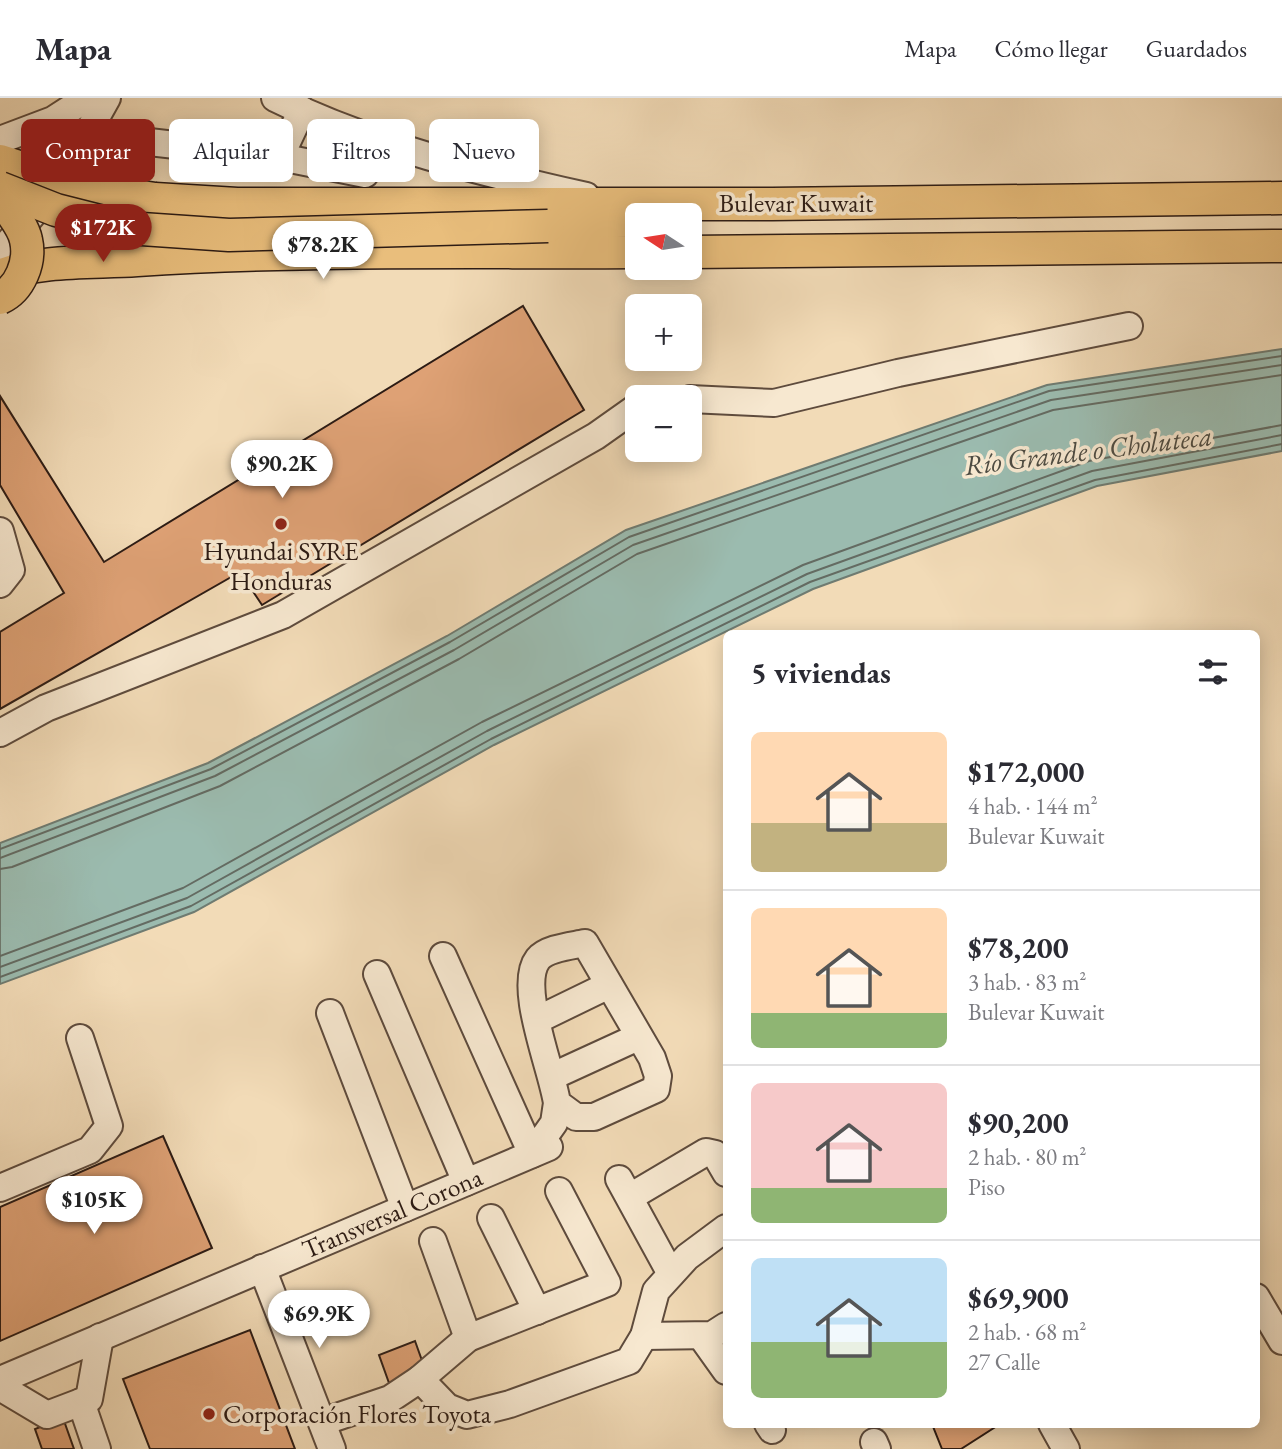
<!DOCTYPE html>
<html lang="es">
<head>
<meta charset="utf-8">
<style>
  body { margin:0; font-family:"EB Garamond",serif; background:#f2f2f3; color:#2b2b33; height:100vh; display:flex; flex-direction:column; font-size:26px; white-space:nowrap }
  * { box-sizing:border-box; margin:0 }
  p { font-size:23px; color:#7c7c81 }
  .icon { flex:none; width:38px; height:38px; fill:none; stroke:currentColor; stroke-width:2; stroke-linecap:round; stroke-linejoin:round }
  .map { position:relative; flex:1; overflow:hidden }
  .drawer { position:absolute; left:723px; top:532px; width:537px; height:798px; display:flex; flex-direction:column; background:#fff; border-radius:10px; box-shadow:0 4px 18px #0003 }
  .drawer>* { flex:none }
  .hud { position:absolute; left:21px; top:21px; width:597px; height:63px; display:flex; gap:14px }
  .needle { width:46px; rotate:282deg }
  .controls { position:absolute; left:625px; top:105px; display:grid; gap:14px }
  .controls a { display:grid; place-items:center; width:77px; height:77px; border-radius:10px; background:#fff; box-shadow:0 4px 18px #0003; font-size:35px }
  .price { position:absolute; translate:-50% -60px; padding:0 16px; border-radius:24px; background:#fff; color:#222; font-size:23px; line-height:46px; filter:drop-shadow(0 2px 4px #0008) }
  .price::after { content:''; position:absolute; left:50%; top:42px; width:21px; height:16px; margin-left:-10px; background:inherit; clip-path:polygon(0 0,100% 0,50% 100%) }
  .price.current { background:#8f2418; color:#fff }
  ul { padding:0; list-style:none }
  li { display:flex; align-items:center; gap:21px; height:175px; padding:0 28px }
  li+li { border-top:2px solid #e1e1e2 }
  li span { display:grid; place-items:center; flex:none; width:196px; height:140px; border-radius:10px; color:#555 }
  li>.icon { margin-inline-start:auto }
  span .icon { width:84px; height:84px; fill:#fffc; stroke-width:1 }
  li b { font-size:30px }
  h2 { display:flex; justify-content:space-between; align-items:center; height:84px; padding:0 28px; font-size:30px }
  .pill { padding:0 24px; border-radius:10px; background:#fff; box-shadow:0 4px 18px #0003; font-size:24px; line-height:63px }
  .pill.current { background:#8f2418; color:#fff }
  header { display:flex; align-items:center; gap:42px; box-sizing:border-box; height:98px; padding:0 35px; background:#fff; border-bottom:2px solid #e1e1e2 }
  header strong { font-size:33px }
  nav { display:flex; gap:38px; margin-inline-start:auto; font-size:24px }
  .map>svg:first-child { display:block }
  .water { fill:#9bbbaf; stroke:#6f7b71; stroke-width:2 }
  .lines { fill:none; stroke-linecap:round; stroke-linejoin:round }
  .shore { stroke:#646b62; stroke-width:2 }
  .building { fill:#dea175; stroke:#2c1b14; stroke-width:2 }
  .minor-casing { stroke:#5e4b3d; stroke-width:30 }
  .major-casing { stroke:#2c1b14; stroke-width:35 }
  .minor { stroke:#f7e8d0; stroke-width:26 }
  .major { stroke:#e9be7c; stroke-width:32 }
  .major-bridge-casing { stroke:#2c1b14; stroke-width:35; stroke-linecap:butt }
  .major-bridge { stroke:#e9be7c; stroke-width:32 }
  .poi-dot { fill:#8f2418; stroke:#f7e8d0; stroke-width:2.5 }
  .labels { text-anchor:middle; stroke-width:7; stroke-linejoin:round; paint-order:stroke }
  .street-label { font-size:26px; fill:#2c1b14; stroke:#f7e8d0 }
  .poi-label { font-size:26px; fill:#2c1b14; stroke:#f7e8d0 }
  .water-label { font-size:28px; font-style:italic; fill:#4d4b42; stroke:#f7e8d0 }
</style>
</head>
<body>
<header>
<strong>Mapa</strong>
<nav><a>Mapa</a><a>Cómo llegar</a><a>Guardados</a></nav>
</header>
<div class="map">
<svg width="1282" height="1351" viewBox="0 0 1282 1351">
  <rect width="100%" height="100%" fill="#f2dbb7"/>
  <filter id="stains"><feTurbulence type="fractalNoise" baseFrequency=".00286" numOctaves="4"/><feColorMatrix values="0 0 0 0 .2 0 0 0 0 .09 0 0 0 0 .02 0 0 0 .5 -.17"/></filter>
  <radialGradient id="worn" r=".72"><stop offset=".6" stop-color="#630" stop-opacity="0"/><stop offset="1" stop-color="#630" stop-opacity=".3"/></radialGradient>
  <polygon class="water" points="1282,251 1282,353 1097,388 813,491 494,647 194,814 0,886 0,745 208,665 447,538 626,432 1047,287"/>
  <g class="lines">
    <g class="shore">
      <polyline points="0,751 211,671 450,544 629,439 1049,293 1282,258"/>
      <polyline points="0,760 215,678 454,552 633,447 1051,302 1282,267"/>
      <polyline points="0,771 12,769 220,688 459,561 637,456 1053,312 1282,277"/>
      <polyline points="0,858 183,790 482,624 803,467 1089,363 1282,327"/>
      <polyline points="0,869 187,800 487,633 807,476 1092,373 1282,337"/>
      <polyline points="0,879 191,808 491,641 810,484 1095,382 1282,346"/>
    </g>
  </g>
  <g class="building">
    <polygon points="523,208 584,312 262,507 240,474 0,611 0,534 64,495 0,387 0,298 104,464"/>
    <polygon points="163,1038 212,1150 0,1243 0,1109"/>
    <polygon points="250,1232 295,1351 150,1351 123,1281"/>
    <polygon points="415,1243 425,1271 389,1285 379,1257"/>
    <polygon points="63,1320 74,1351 42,1351 35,1331"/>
    <polygon points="932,1326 1000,1326 961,1351 942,1351"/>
  </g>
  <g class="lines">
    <defs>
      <g id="minor">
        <path d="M275 0C373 48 480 74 586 98"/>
        <polyline points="0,42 53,22 87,0"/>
        <polyline points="149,44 280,59 302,12"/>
        <polyline points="280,59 365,76"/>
        <polyline points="0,155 60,84 107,0"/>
        <polyline points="690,301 774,305 898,275 1129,228"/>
        <polyline points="0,433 11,472 0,486"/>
        <polyline points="0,635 46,610 283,517 596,338 637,309"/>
        <path d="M443 858 532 1056 554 1025 557 1005C552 971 517 888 538 861 547 850 571 848 585 845L652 960 658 978 656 991 594 1019H576L557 1005"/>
        <polyline points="377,876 466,1084"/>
        <polyline points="330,915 405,1110"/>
        <polyline points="537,922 609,887"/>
        <polyline points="553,978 638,939"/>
        <polyline points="619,1081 671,1176"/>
        <polyline points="0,1090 90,1052 109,1028 80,940"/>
        <polyline points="630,1099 706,1054 715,1056 726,1075"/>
        <polyline points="491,1120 537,1213"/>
        <polyline points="433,1143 468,1240"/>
        <polyline points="262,1170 332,1351"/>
        <polyline points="1256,1199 1282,1243"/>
        <polyline points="644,1238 712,1237 726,1228"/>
        <polyline points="701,1238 726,1273"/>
        <polyline points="420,1281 468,1240 607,1185 559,1093"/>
        <polyline points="0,1282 549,1049"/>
        <polyline points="0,1289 47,1317 89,1301 100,1239"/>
        <polyline points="81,1304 97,1351"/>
        <polyline points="322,1324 390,1301 420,1281 447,1309 467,1317 510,1306 629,1263 644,1238 656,1193 687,1159 726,1130"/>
        <polyline points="768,1326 772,1332"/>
        <polyline points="1052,1326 1066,1351"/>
        <polyline points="874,1344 877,1351"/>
      </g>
      <g id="major">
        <polyline points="0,63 83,90 155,101 237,106 772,106 1282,100"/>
        <polyline points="548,128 629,122"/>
        <polyline points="690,154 1282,148"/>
        <path d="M0 178C40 161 94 165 137 162 303 151 471 155 637 154"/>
      </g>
    </defs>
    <use href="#minor" class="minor-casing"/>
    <use href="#major" class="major-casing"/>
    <use href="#minor" class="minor"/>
    <use href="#major" class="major"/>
    <defs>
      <g id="major-bridge">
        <polyline points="0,90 56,112 127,130 229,137 548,128"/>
        <path d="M0 99C9 112 23 127 26 142 31 164 20 191 0 200"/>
      </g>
    </defs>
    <use href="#major-bridge" class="major-bridge-casing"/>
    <use href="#major-bridge" class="major-bridge"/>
  </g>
  <g class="poi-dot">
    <circle cx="281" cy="426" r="7"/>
    <circle cx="209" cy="1316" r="7"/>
  </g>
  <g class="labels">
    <g class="street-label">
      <text x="796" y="114">Bulevar Kuwait</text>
      <text transform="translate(392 1115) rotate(-23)" y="9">Transversal Corona</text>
    </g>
    <g class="poi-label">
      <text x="281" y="462">Hyundai SYRE<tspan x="281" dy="30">Honduras</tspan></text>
      <text x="223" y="1325" text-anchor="start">Corporación Flores Toyota</text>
    </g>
    <g class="water-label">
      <text transform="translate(1088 352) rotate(-7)" y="10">Río Grande o Choluteca</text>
    </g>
  </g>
  <rect width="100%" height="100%" filter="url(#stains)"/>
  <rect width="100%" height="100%" fill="url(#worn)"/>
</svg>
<div class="controls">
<a><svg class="needle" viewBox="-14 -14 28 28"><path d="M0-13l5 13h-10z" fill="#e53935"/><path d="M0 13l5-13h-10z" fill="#7c7c81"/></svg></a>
<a>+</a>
<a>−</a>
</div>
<b class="price current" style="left:103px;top:166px">$172K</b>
<b class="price" style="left:323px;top:183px">$78.2K</b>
<b class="price" style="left:282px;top:402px">$90.2K</b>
<b class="price" style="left:94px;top:1138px">$105K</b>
<b class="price" style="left:319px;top:1252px">$69.9K</b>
<div class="hud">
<a class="pill current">Comprar</a>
<a class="pill">Alquilar</a>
<a class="pill">Filtros</a>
<a class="pill">Nuevo</a>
</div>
<section class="drawer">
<h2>5 viviendas<svg class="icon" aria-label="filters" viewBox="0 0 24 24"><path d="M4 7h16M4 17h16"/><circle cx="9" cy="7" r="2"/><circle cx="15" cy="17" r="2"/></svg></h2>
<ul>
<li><span style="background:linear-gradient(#ffd9b3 65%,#c2b280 0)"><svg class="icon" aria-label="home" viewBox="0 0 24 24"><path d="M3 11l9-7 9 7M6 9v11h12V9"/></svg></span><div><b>$172,000</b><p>4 hab. · 144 m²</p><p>Bulevar Kuwait</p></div></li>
<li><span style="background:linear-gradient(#ffd9b3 75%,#8fb573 0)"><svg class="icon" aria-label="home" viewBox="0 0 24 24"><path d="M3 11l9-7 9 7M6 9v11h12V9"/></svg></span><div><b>$78,200</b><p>3 hab. · 83 m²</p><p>Bulevar Kuwait</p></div></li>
<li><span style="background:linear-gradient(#f6c9c9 75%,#8fb573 0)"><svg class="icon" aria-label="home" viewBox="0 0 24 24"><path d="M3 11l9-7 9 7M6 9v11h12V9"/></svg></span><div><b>$90,200</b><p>2 hab. · 80 m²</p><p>Piso</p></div></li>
<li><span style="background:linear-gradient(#bfe0f5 60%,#8fb573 0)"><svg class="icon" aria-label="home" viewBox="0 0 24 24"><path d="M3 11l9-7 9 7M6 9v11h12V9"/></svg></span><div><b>$69,900</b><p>2 hab. · 68 m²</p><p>27 Calle</p></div></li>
</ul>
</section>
</div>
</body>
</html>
